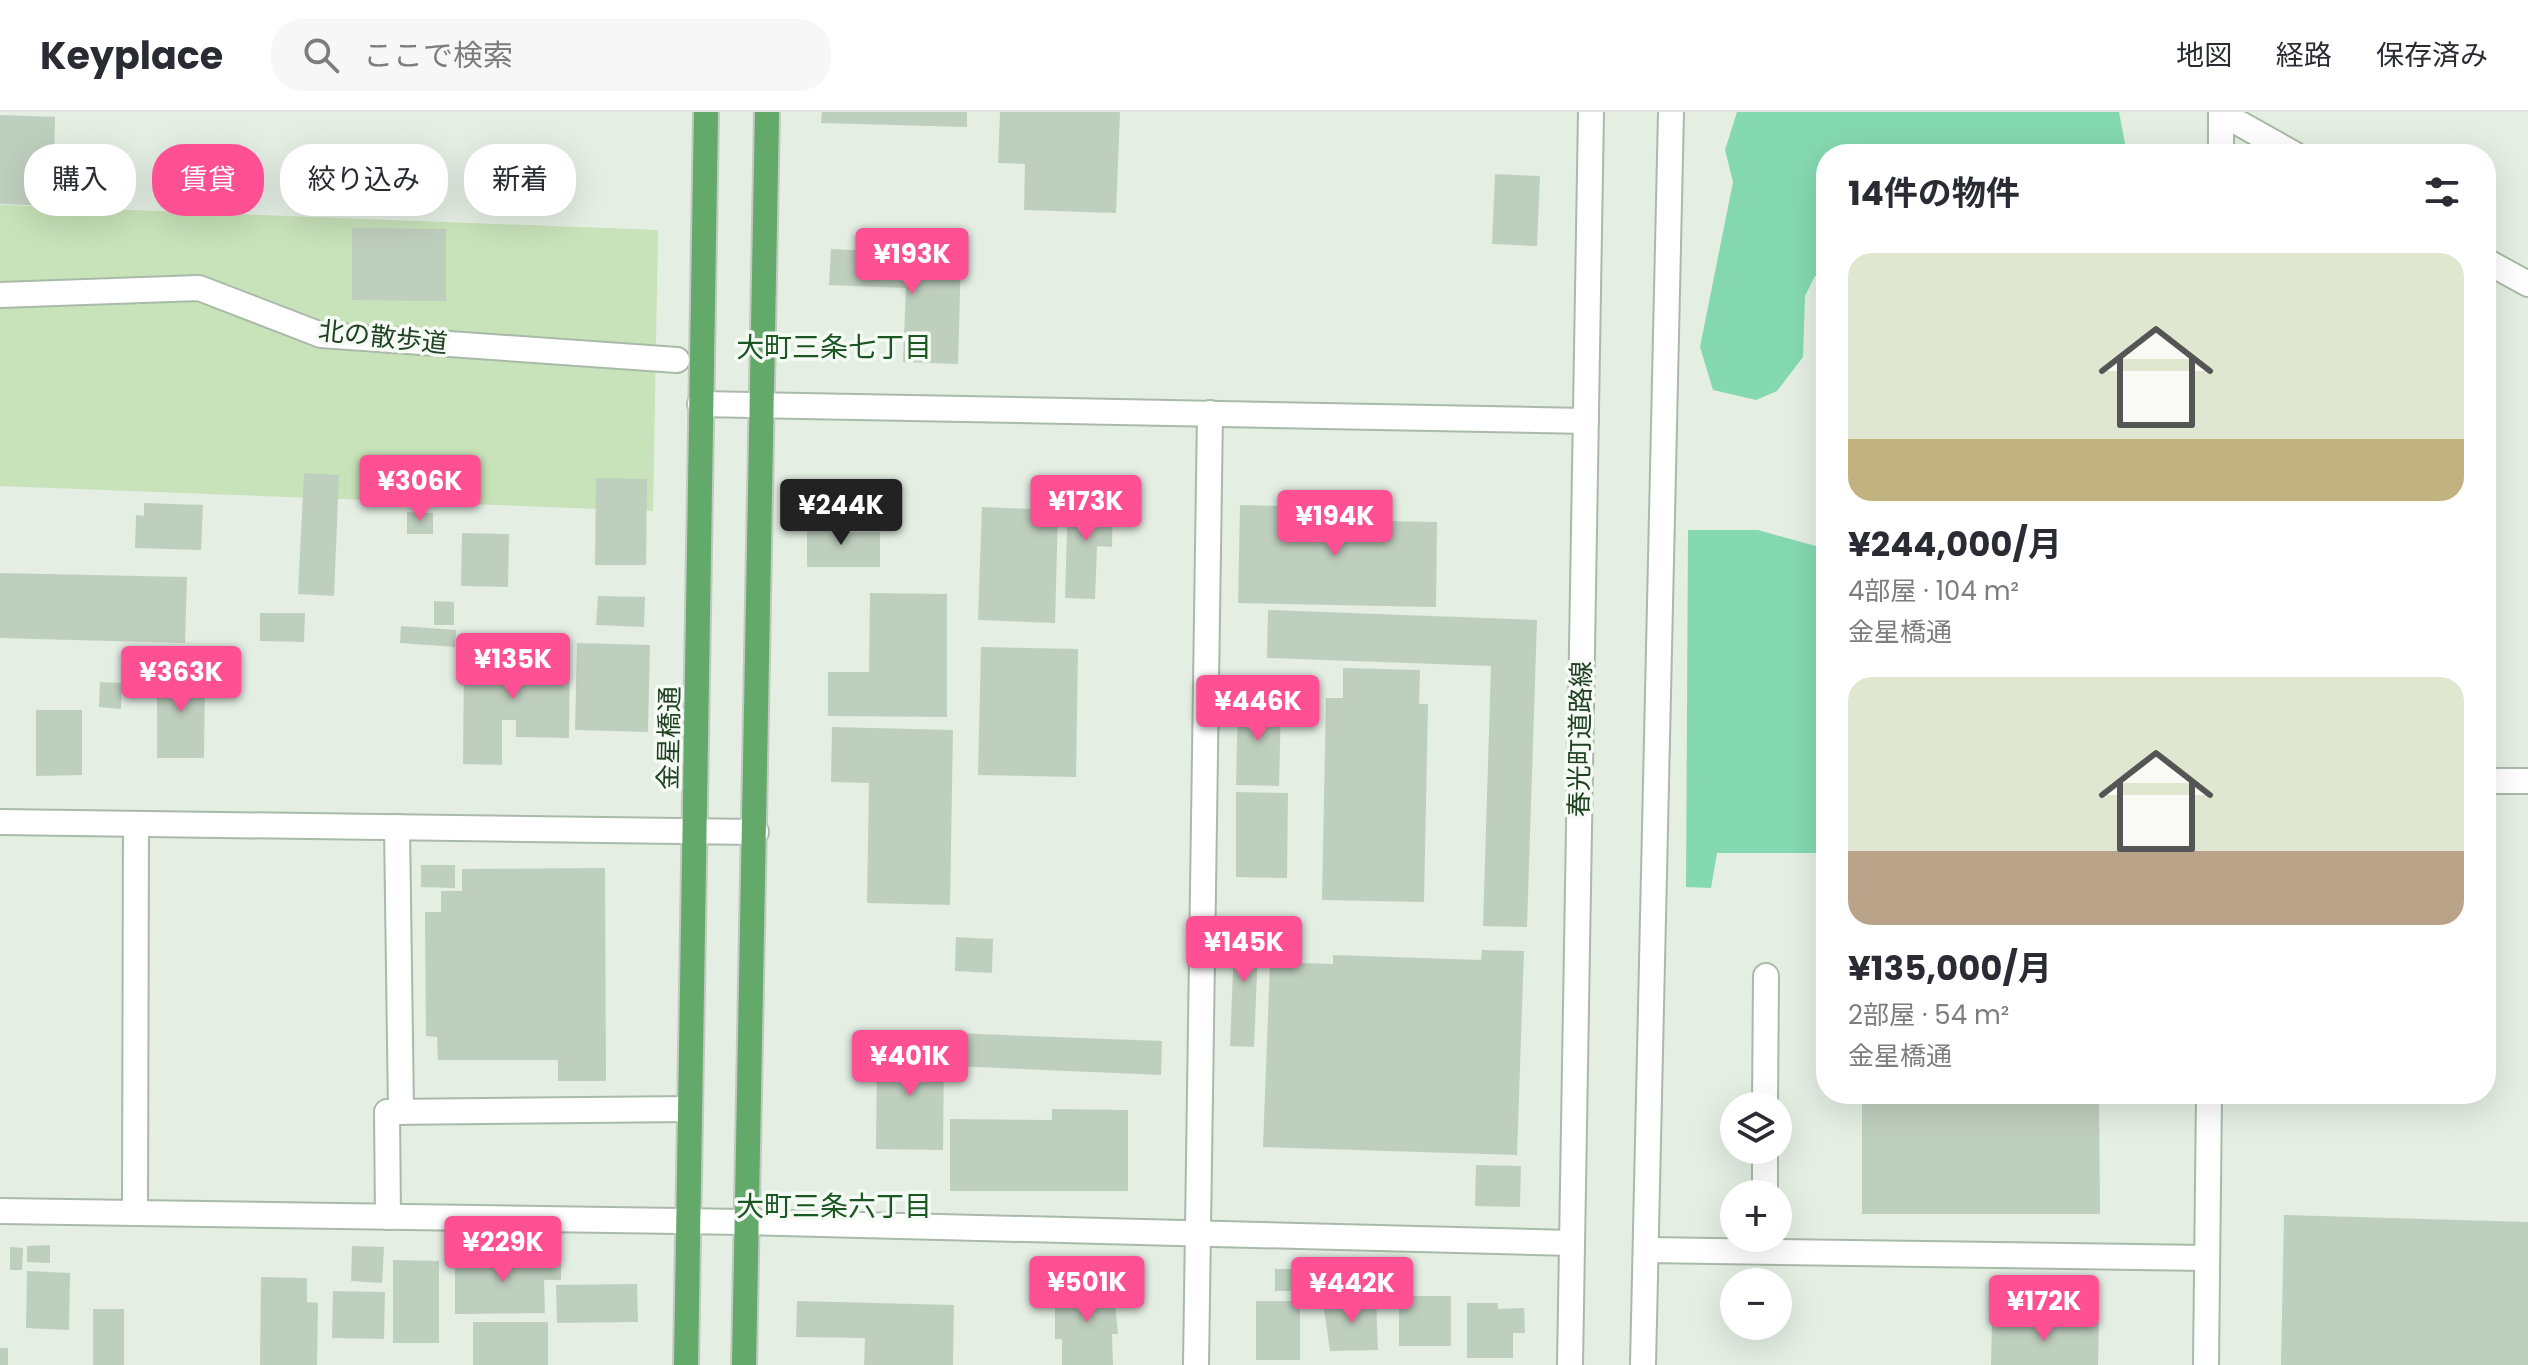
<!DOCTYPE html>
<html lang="ja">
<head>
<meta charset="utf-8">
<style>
  body { margin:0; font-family:Poppins,"Noto Sans JP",sans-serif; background:#f7f7f7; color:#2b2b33; height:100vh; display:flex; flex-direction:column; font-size:30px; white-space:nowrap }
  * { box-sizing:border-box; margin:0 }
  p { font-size:26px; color:#7c7c81 }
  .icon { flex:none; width:44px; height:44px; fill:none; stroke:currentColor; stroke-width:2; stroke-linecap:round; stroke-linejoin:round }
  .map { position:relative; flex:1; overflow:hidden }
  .panel { position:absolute; left:1816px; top:32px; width:680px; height:960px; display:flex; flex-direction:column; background:#fff; border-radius:32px; box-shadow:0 8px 32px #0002 }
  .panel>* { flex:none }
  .top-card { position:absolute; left:24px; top:32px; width:760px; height:72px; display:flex; gap:16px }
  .fabs { position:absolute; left:1720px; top:980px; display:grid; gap:16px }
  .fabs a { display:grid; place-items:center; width:72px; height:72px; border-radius:50%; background:#fff; box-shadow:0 8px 32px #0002; font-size:40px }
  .price { position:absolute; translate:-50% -68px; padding:0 18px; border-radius:8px; background:#ff5094; color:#fff; font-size:26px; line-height:52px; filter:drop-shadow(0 2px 4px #0008) }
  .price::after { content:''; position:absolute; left:50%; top:48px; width:24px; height:18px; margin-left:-12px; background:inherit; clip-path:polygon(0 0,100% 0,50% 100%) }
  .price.current { background:#222; color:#fff }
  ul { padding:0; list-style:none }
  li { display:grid; align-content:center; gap:16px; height:424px; padding:0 32px }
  li span { display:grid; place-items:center; height:248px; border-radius:24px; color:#555 }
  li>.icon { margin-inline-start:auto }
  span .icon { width:144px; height:144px; fill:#fffc; stroke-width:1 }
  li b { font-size:34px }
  h2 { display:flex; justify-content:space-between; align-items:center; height:96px; padding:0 32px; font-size:34px }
  .chip { padding:0 28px; border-radius:32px; background:#fff; box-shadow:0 8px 32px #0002; font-size:28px; line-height:72px }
  .chip.current { background:#ff5094; color:#fff }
  header { display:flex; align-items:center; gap:48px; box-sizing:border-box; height:112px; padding:0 40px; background:#fff; border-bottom:2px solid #e1e1e2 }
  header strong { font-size:38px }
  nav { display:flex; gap:44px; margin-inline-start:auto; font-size:28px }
  .search { width:560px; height:72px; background:#f7f7f7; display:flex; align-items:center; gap:20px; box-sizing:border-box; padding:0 28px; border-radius:32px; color:#7c7c81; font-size:30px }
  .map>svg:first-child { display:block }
  .green { fill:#c8e2b9 }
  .water { fill:#85d9b0 }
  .building { fill:#bfcfbe }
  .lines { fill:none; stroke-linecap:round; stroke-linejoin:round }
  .minor-casing { stroke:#a9baa9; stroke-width:28 }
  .major-casing { stroke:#c1cac1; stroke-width:28 }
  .minor { stroke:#fff; stroke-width:24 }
  .major { stroke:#62a96a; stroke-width:24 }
  .labels { text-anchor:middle; stroke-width:7; stroke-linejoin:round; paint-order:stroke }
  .street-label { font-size:26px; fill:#204223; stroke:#f5faf4 }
  .neighbourhood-label { font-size:28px; fill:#195621; stroke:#f5faf4 }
</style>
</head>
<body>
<header>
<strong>Keyplace</strong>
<div class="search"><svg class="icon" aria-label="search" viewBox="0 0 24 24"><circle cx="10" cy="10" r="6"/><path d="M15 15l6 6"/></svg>ここで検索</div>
<nav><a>地図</a><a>経路</a><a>保存済み</a></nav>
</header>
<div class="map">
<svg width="2528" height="1253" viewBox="0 0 2528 1253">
  <rect width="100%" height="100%" fill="#e4eee3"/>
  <polygon class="green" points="0,93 658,118 653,399 0,374"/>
  <g class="water">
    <polygon points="1737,0 2119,0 2127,42 1826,42 1826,164 1815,164 1805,184 1803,245 1777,279 1756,288 1713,278 1700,235 1733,70 1725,38"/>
    <polygon points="1688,418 1758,418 1826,437 1826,741 1717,741 1711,776 1686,775"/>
  </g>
  <g class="building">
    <polygon points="822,0 967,0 967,15 821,11"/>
    <polygon points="1000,0 1120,0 1116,101 1024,98 1025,52 998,51"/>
    <polygon points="0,3 55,5 53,94 0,92"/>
    <polygon points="1495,62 1540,64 1537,134 1492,132"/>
    <polygon points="352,116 446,117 446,189 352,188"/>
    <polygon points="831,137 961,143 958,252 903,250 906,176 829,173"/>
    <polygon points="2486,352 2491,352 2490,546 2486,546"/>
    <polygon points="304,361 339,363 334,484 298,482"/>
    <polygon points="596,366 647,367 646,453 595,453"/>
    <polygon points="1068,385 1113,386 1112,435 1097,434 1095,487 1065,486"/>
    <polygon points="144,391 203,393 201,438 135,436 136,403 144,404"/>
    <polygon points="1240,393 1384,396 1383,409 1437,410 1436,495 1238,491"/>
    <polygon points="982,395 1058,398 1055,511 978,508"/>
    <polygon points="407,400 433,401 433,422 407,422"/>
    <polygon points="807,409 841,409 842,420 880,420 880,455 807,455"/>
    <polygon points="462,421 509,422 508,475 461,474"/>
    <polygon points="0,461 187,465 185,531 0,526"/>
    <polygon points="870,481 947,482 947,605 828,604 828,560 869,560"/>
    <polygon points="598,484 645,485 644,515 596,513"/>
    <polygon points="434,489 454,490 454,513 434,513"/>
    <polygon points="1268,498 1537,508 1527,815 1483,814 1491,554 1267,546"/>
    <polygon points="260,501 305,501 304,530 260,529"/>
    <polygon points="401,514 456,518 455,535 400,531"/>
    <polygon points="577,531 650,533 648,620 575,618"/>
    <polygon points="981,535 1078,537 1076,665 978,663"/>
    <polygon points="464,541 570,542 569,626 516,625 516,608 502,608 502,653 463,652"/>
    <polygon points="1343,556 1420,558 1419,592 1428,592 1424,790 1322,788 1326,586 1343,586"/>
    <polygon points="157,558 205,558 204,646 157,646"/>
    <polygon points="100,570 122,571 121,597 99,595"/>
    <polygon points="1238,588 1281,589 1279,674 1236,673"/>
    <polygon points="36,598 82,598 82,663 36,664"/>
    <polygon points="832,615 953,618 950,793 867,791 869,671 831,670"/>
    <polygon points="1236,680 1288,681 1287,766 1236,765"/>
    <polygon points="421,753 455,753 455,776 421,775"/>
    <polygon points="605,756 606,969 558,969 558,948 438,948 437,925 426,924 425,800 441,800 441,779 462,779 462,757"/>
    <polygon points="1235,809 1259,810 1254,935 1230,934"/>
    <polygon points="956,825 993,827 992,861 955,859"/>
    <polygon points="1482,838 1524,839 1517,1043 1263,1035 1270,850 1333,852 1333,843 1481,848"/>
    <polygon points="953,921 1162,929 1161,963 953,954"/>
    <polygon points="884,929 909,929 909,938 944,938 943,1038 876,1037 877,939 884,939"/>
    <polygon points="1862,982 2099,982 2100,1102 1862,1102"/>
    <polygon points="1052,997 1128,998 1128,1079 950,1079 950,1007 1052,1008"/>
    <polygon points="1476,1053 1521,1054 1520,1095 1475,1094"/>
    <polygon points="2284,1103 2528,1110 2528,1253 2281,1253"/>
    <polygon points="50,1133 50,1151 27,1150 27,1134"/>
    <polygon points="352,1134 384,1135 382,1171 351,1169"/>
    <polygon points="10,1135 23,1136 22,1158 10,1158"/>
    <polygon points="455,1144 561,1144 561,1168 544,1168 545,1201 455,1202"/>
    <polygon points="393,1148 439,1149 439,1231 393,1231"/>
    <rect x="1275" y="1157" width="29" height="22"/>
    <polygon points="1310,1158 1326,1158 1327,1185 1310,1185"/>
    <polygon points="27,1159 70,1161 69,1218 26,1216"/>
    <polygon points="261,1165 307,1166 307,1190 318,1191 317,1253 260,1253"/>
    <polygon points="1063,1171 1113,1171 1118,1222 1112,1222 1113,1253 1062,1253 1062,1227 1055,1227 1055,1193 1064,1193"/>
    <polygon points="637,1172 638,1210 557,1211 556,1173"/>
    <polygon points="333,1179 385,1180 384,1227 332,1226"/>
    <rect x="1399" y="1184" width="52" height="50"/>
    <polygon points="797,1189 954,1193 953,1253 864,1253 865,1226 796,1225"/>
    <rect x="1256" y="1189" width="44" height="59"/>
    <polygon points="1323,1189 1376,1189 1378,1238 1330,1239"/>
    <polygon points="1467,1191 1498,1191 1498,1197 1524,1196 1525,1221 1513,1221 1513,1246 1467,1246"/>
    <rect x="93" y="1197" width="31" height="56"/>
    <polygon points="1992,1207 2099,1210 2098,1253 1991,1253"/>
    <rect x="473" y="1210" width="75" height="43"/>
    <rect x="0" y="1236" width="8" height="17"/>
  </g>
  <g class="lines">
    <defs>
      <g id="minor">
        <polyline points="2221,1 2294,42"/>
        <polyline points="2221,42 2221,0"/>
        <polyline points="2486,149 2528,172"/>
        <polyline points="0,183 199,176 321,223 677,248"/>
        <polyline points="700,292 1586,309"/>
        <polyline points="2486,669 2528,669"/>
        <polyline points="0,710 756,720"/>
        <polyline points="397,715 401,1000"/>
        <polyline points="1765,994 1766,864"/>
        <polyline points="1765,1082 1765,1038"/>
        <polyline points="0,1099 746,1110 1572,1131"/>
        <polyline points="135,1101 136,712"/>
        <polyline points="388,1105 387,1000 689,997"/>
        <polyline points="1646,1138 2207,1146"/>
        <polyline points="1196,1253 1210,301"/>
        <polyline points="1570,1253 1591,0"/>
        <polyline points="1643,1253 1671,0"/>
        <polyline points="2206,1253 2209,982"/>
      </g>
      <g id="major">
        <polyline points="686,1253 706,0"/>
        <polyline points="744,1253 767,0"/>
      </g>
    </defs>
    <use href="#minor" class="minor-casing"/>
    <use href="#major" class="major-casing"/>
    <use href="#minor" class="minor"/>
    <use href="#major" class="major"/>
  </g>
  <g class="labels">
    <g class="street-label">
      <text transform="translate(383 225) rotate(6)" y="9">北の散歩道</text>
      <text transform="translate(669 626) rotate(-89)" y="9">金星橋通</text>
      <text transform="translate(1580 627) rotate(-89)" y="9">春光町道路線</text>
    </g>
    <g class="neighbourhood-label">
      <text x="834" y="245">大町三条七丁目</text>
      <text x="834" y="1104">大町三条六丁目</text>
    </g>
  </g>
</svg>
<div class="fabs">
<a><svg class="icon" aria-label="layers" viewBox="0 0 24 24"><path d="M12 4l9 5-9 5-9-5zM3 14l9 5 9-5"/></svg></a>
<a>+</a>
<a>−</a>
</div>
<b class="price" style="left:912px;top:184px">¥193K</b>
<b class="price" style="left:420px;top:411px">¥306K</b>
<b class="price" style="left:1086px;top:431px">¥173K</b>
<b class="price current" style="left:841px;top:435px">¥244K</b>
<b class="price" style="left:1335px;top:446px">¥194K</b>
<b class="price" style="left:513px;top:589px">¥135K</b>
<b class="price" style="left:181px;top:602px">¥363K</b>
<b class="price" style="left:1258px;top:631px">¥446K</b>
<b class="price" style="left:1244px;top:872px">¥145K</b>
<b class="price" style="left:910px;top:986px">¥401K</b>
<b class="price" style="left:503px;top:1172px">¥229K</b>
<b class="price" style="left:1087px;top:1212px">¥501K</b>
<b class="price" style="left:1352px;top:1213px">¥442K</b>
<b class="price" style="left:2044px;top:1231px">¥172K</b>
<div class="top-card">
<a class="chip">購入</a>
<a class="chip current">賃貸</a>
<a class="chip">絞り込み</a>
<a class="chip">新着</a>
</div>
<section class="panel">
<h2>14件の物件<svg class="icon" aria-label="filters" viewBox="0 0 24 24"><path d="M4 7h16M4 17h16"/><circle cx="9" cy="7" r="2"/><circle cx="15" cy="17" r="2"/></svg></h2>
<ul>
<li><span style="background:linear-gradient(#dfe7d0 75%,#c2b280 0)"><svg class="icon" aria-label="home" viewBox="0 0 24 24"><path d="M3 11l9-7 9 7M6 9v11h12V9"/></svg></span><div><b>¥244,000/月</b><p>4部屋 · 104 m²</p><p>金星橋通</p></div></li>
<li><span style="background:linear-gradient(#dfe7d0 70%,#b9a48a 0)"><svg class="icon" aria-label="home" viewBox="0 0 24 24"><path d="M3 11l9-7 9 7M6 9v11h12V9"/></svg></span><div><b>¥135,000/月</b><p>2部屋 · 54 m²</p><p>金星橋通</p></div></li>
</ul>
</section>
</div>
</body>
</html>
